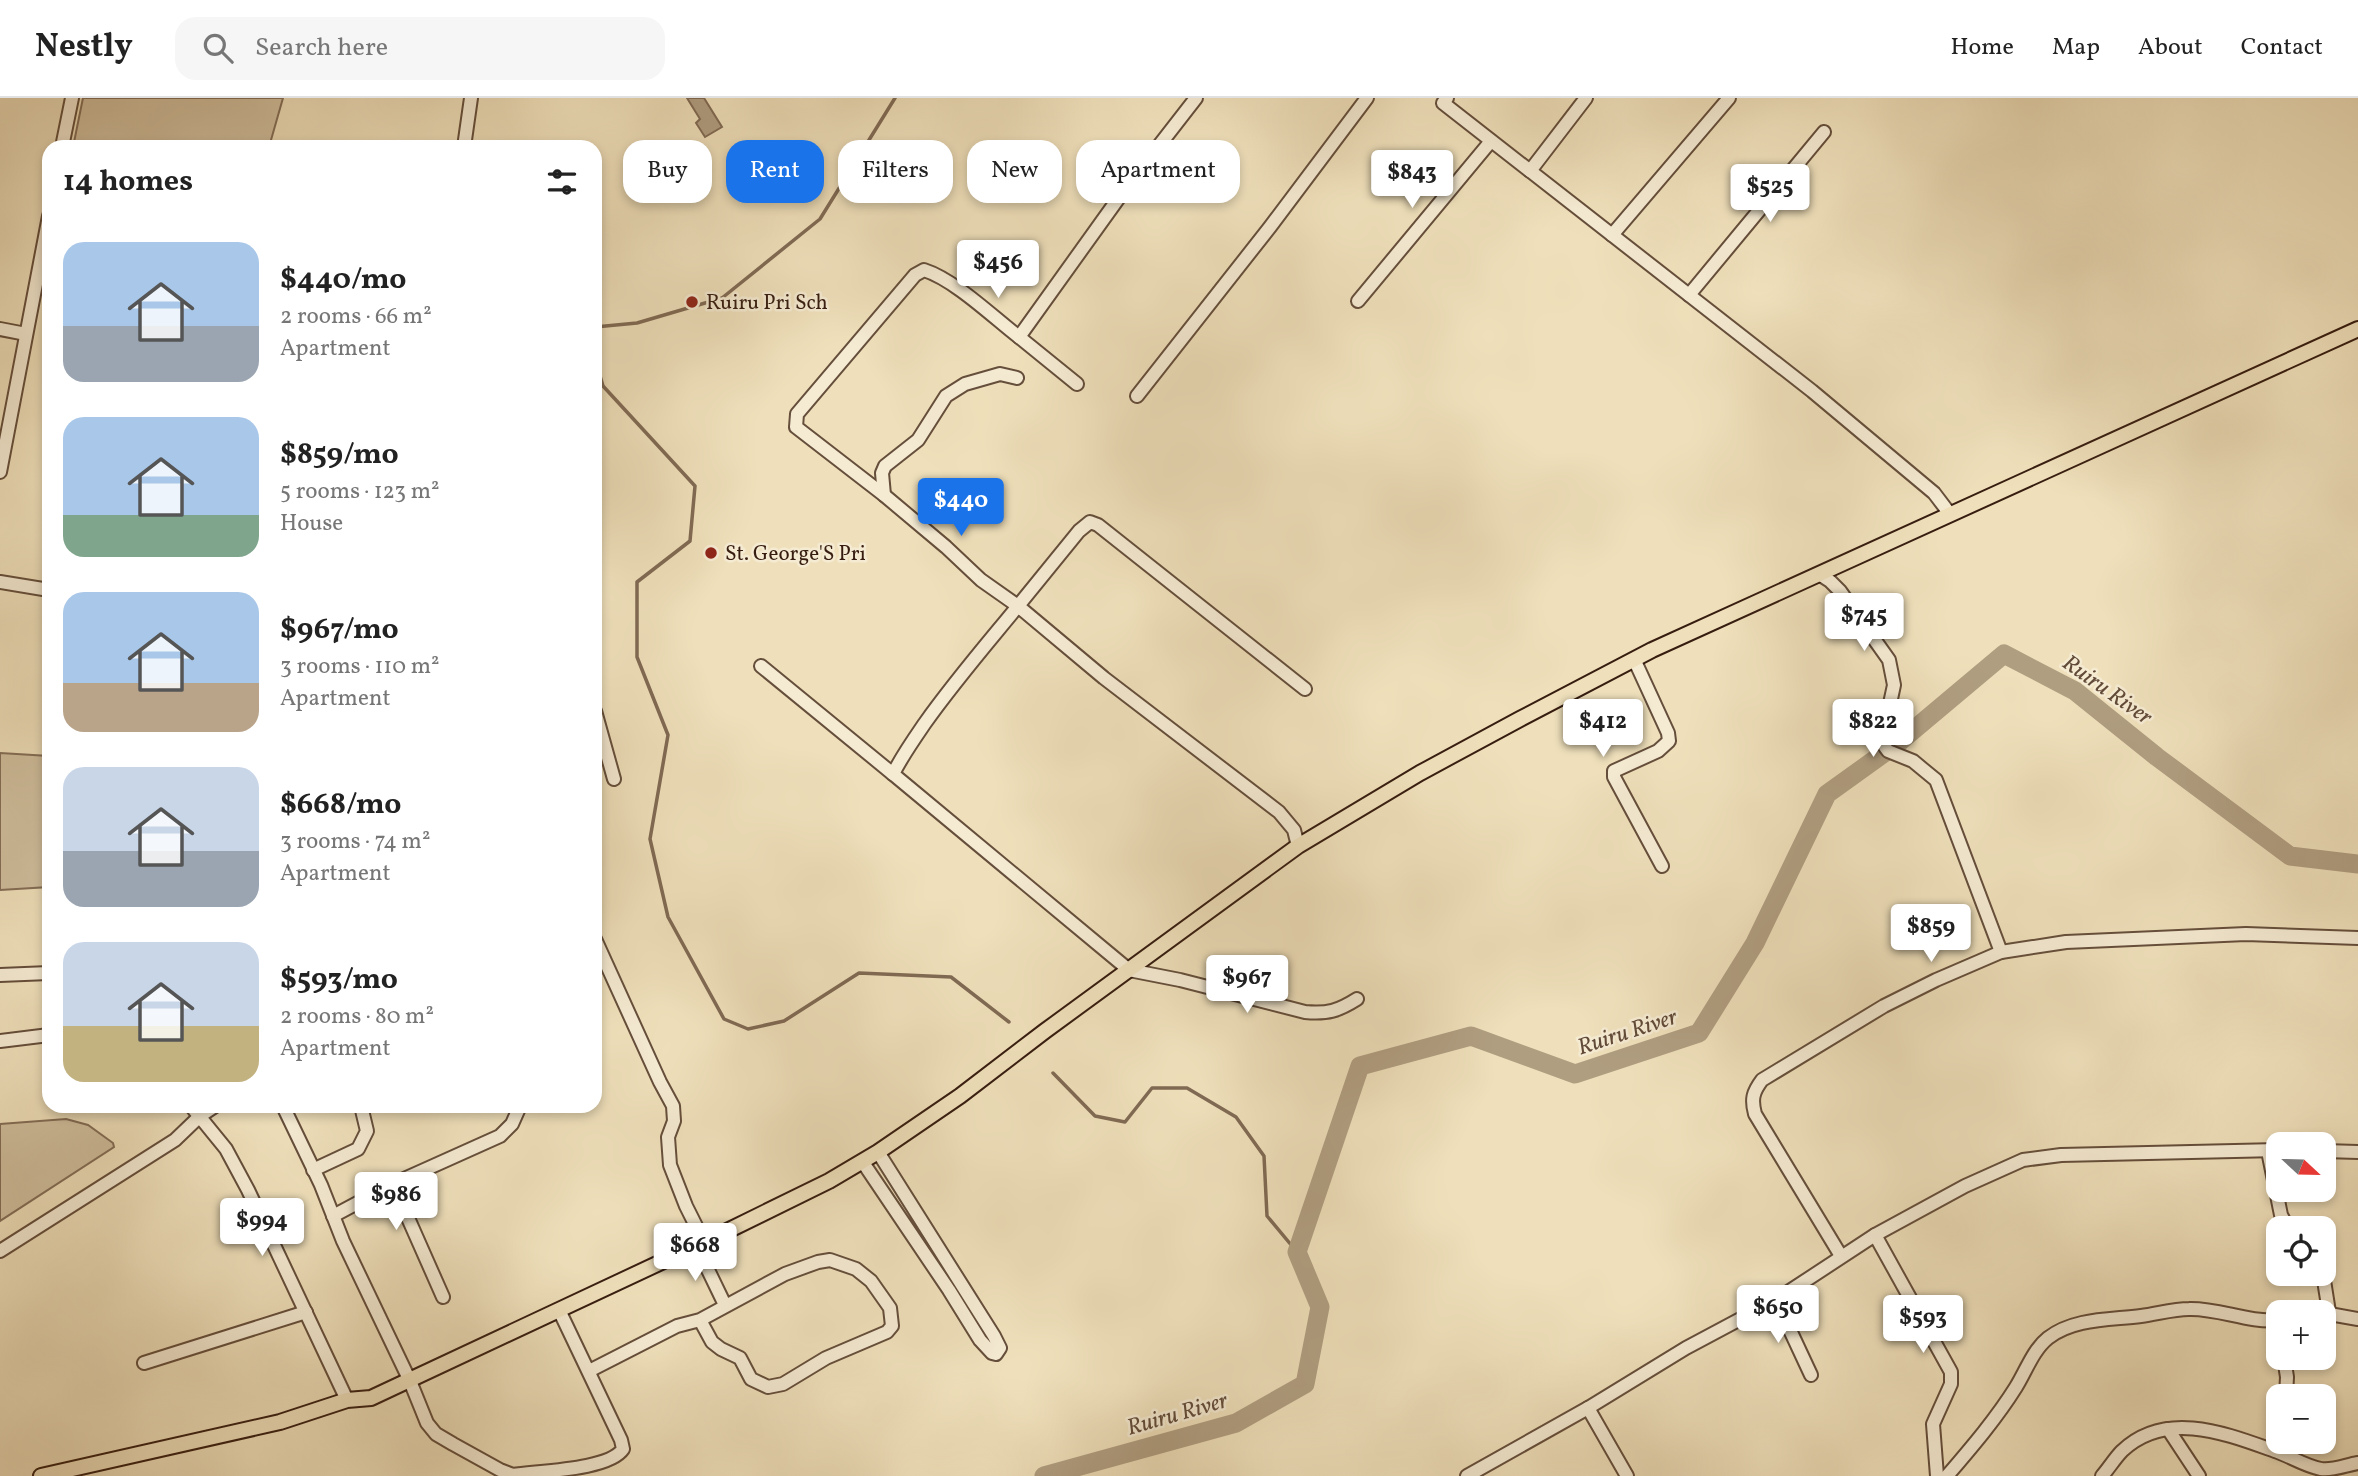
<!DOCTYPE html>
<html lang="en">
<head>
<meta charset="utf-8">
<style>
  body { margin:0; font-family:Vollkorn,serif; background:#f6f6f6; color:#222; height:100vh; display:flex; flex-direction:column; font-size:26px; white-space:nowrap }
  * { box-sizing:border-box; margin:0 }
  p { font-size:23px; color:#767676 }
  .icon { flex:none; width:38px; height:38px; fill:none; stroke:currentColor; stroke-width:2; stroke-linecap:round; stroke-linejoin:round }
  .map { position:relative; flex:1; overflow:hidden }
  .side { position:absolute; left:42px; top:42px; width:560px; height:973px; display:flex; flex-direction:column; background:#fff; border-radius:21px; box-shadow:0 4px 10px #0003 }
  .side>* { flex:none }
  .hud { position:absolute; left:623px; top:42px; width:665px; height:63px; display:flex; gap:14px }
  .needle { width:46px; rotate:112deg }
  .controls { position:absolute; left:2266px; top:1034px; display:grid; gap:14px }
  .controls a { display:grid; place-items:center; width:70px; height:70px; border-radius:14px; background:#fff; box-shadow:0 4px 10px #0003; font-size:35px }
  .price { position:absolute; translate:-50% -60px; padding:0 16px; border-radius:7px; background:#fff; color:#222; font-size:23px; line-height:46px; filter:drop-shadow(0 2px 4px #0008) }
  .price::after { content:''; position:absolute; left:50%; top:42px; width:21px; height:16px; margin-left:-10px; background:inherit; clip-path:polygon(0 0,100% 0,50% 100%) }
  .price.current { background:#1a73e8; color:#fff }
  ul { padding:0; list-style:none }
  li { display:flex; align-items:center; gap:21px; height:175px; padding:0 21px }
  li span { display:grid; place-items:center; flex:none; width:196px; height:140px; border-radius:21px; color:#555 }
  li>.icon { margin-inline-start:auto }
  span .icon { width:84px; height:84px; fill:#fffc; stroke-width:1 }
  li b { font-size:30px }
  h2 { display:flex; justify-content:space-between; align-items:center; height:84px; padding:0 21px; font-size:30px }
  .chip { padding:0 24px; border-radius:21px; background:#fff; box-shadow:0 4px 10px #0003; font-size:24px; line-height:63px }
  .chip.current { background:#1a73e8; color:#fff }
  header { display:flex; align-items:center; gap:42px; box-sizing:border-box; height:98px; padding:0 35px; background:#fff; border-bottom:2px solid #e0e0e0 }
  header strong { font-size:33px }
  nav { display:flex; gap:38px; margin-inline-start:auto; font-size:24px }
  .search { width:490px; height:63px; background:#f6f6f6; display:flex; align-items:center; gap:18px; box-sizing:border-box; padding:0 24px; border-radius:21px; color:#767676; font-size:26px }
  .map>svg:first-child { display:block }
  .green { fill:#d0bf9e; stroke:#846e57; stroke-width:2 }
  .water { fill:#b09e81; stroke:#806a54; stroke-width:2 }
  .lines { fill:none; stroke-linecap:round; stroke-linejoin:round }
  .stream { stroke:#806a54; stroke-width:3.5 }
  .river { stroke:#b09e81; stroke-width:19 }
  .minor-casing { stroke:#654e3b; stroke-width:16 }
  .major-casing { stroke:#371d10; stroke-width:18 }
  .minor { stroke:#f5ebd3; stroke-width:12 }
  .major { stroke:#efe0bb; stroke-width:14 }
  .poi-dot { fill:#8f2418; stroke:#f5ebd3; stroke-width:2.5 }
  .labels { text-anchor:middle; stroke-width:5; stroke-linejoin:round; paint-order:stroke }
  .poi-label { font-size:21px; fill:#371d10; stroke:#f5ebd3; text-anchor:start }
  .water-label { font-size:23px; font-style:italic; fill:#614a38; stroke:#f5ebd3 }
</style>
</head>
<body>
<header>
<strong>Nestly</strong>
<div class="search"><svg class="icon" aria-label="search" viewBox="0 0 24 24"><circle cx="10" cy="10" r="6"/><path d="M15 15l6 6"/></svg>Search here</div>
<nav><a>Home</a><a>Map</a><a>About</a><a>Contact</a></nav>
</header>
<div class="map">
<svg width="2358" height="1378" viewBox="0 0 2358 1378">
  <rect width="100%" height="100%" fill="#efe0bb"/>
  <filter id="stains"><feTurbulence type="fractalNoise" baseFrequency=".00286" numOctaves="4"/><feColorMatrix values="0 0 0 0 .2 0 0 0 0 .09 0 0 0 0 .02 0 0 0 .5 -.17"/></filter>
  <radialGradient id="worn" r=".72"><stop offset=".6" stop-color="#630" stop-opacity="0"/><stop offset="1" stop-color="#630" stop-opacity=".3"/></radialGradient>
  <g class="green">
    <polygon points="83,0 283,0 269,49 73,49"/>
    <polygon points="0,655 49,658 49,789 0,792"/>
    <polygon points="66,1021 88,1027 113,1045 114,1049 0,1123 0,1026"/>
  </g>
  <polygon class="water" points="687,0 704,0 722,29 705,39 696,25 700,21"/>
  <g class="lines">
    <g class="stream">
      <polyline points="595,229 637,225 722,200 820,121 895,0"/>
      <polyline points="595,261 603,288 695,388 690,443 637,484 637,559 668,637 650,741 668,819 724,921 748,931 784,923 859,875 951,879 1009,924"/>
      <polyline points="1053,975 1095,1018 1125,1024 1152,990 1187,990 1236,1019 1264,1058 1267,1118 1297,1154"/>
    </g>
    <polyline class="river" points="1044,1378 1236,1325 1305,1286 1320,1209 1297,1154 1360,968 1471,938 1575,976 1699,935 1755,845 1827,696 1898,645 2004,556 2075,593 2157,659 2290,758 2358,766"/>
    <defs>
      <g id="minor">
        <polyline points="1447,0 1443,5 1812,293 1934,395 1950,416"/>
        <polyline points="62,49 72,0"/>
        <polyline points="464,49 471,0"/>
        <polyline points="1530,73 1586,0"/>
        <polyline points="1612,137 1729,0"/>
        <polyline points="1689,197 1824,34"/>
        <polyline points="1358,203 1491,43"/>
        <polyline points="0,231 26,236"/>
        <path d="M1019 239C993 219 955 182 924 172L915 177 797 316 796 329 884 397 946 449 981 482 1018 508 1079 433 1090 424 1098 427 1305 591"/>
        <polyline points="1077,286 1019,239 1123,94 1196,0"/>
        <polyline points="1137,298 1270,129 1367,0"/>
        <polyline points="0,374 49,118"/>
        <polyline points="884,397 882,375 885,368 918,342 946,298 965,286 1000,276 1017,280"/>
        <polyline points="1819,476 1830,483 1840,493 1889,562 1894,587 1883,638 1885,649 1888,653 1913,663 1936,682 2001,854"/>
        <polyline points="0,484 49,492"/>
        <polyline points="1634,561 1668,635 1669,643 1658,653 1614,673 1614,679 1662,768"/>
        <polyline points="761,568 893,676"/>
        <polyline points="595,613 614,681"/>
        <path d="M1298 748 1294 732 1279 714 1104 580 1018 508C986 547 954 584 925 625 914 641 902 658 893 676L1129 872 1180 882 1305 914C1328 916 1338 913 1357 901"/>
        <polyline points="595,841 660,984 673,1008 674,1023 668,1039 670,1067 686,1108 704,1144"/>
        <polyline points="0,877 49,875"/>
        <polyline points="0,943 49,937"/>
        <polyline points="191,1008 226,1051 248,1092 347,1302"/>
        <path d="M283 1008 321 1087 343 1143 410 1283 427 1325 436 1336 453 1346 500 1372 513 1377C539 1373 609 1372 623 1351L621 1342 559 1212"/>
        <polyline points="2268,1053 2281,1117 2288,1130"/>
        <polyline points="2324,1053 2358,1054"/>
        <polyline points="862,1063 949,1192 980,1242 992,1255 996,1256 1000,1250 994,1238 878,1054"/>
        <polyline points="313,1072 358,1051 367,1033 361,1008"/>
        <polyline points="393,1086 500,1038 512,1026 520,1008"/>
        <polyline points="333,1118 393,1086 443,1199"/>
        <polyline points="1875,1137 1951,1274 1951,1286 1933,1326 1937,1378"/>
        <polyline points="696,1147 725,1207"/>
        <polyline points="0,1153 175,1042 200,1018 215,1008"/>
        <path d="M1841 1158 1755 1016C1751 1001 1753 994 1762 982L1884 908 1936 882 2001 854 2066 844 2246 836 2358 840"/>
        <polyline points="2323,1176 2329,1214"/>
        <polyline points="1776,1202 1811,1277"/>
        <polyline points="2324,1215 2358,1221"/>
        <polyline points="2284,1260 2287,1279 2286,1298"/>
        <polyline points="144,1265 306,1214"/>
        <polyline points="589,1273 677,1228 700,1222 785,1176 818,1164 830,1162 856,1171 871,1183 890,1210 892,1228 887,1234 826,1260 783,1286 768,1289 751,1281 740,1260 721,1251 712,1244 700,1222"/>
        <polyline points="1588,1310 1627,1378"/>
        <polyline points="2168,1331 2199,1378"/>
        <polyline points="1467,1378 1588,1310 1686,1250 1776,1202 1875,1137 1965,1088 2023,1062 2061,1057 2278,1052"/>
        <path d="M1947 1378C1971 1350 1996 1321 2016 1289 2026 1273 2033 1252 2048 1240 2074 1220 2110 1222 2141 1218 2157 1216 2173 1211 2189 1211 2219 1210 2248 1225 2278 1222"/>
        <path d="M2102 1378C2109 1370 2115 1360 2122 1353 2166 1311 2227 1336 2275 1353 2290 1358 2305 1368 2321 1371 2332 1373 2346 1367 2358 1365"/>
      </g>
      <polyline id="major" points="41,1378 280,1324 347,1302 371,1300 719,1137 829,1083 878,1054 960,998 1045,933 1298,748 1420,675 1520,621 1652,552 2358,231"/>
    </defs>
    <use href="#minor" class="minor-casing"/>
    <use href="#major" class="major-casing"/>
    <use href="#minor" class="minor"/>
    <use href="#major" class="major"/>
  </g>
  <g class="poi-dot">
    <circle cx="692" cy="204" r="7"/>
    <circle cx="711" cy="455" r="7"/>
  </g>
  <g class="labels">
    <g class="poi-label">
      <text x="706" y="211">Ruiru Pri Sch</text>
      <text x="725" y="462">St. George'S Pri</text>
    </g>
    <g class="water-label">
      <text transform="translate(2108 591) rotate(35)" y="8">Ruiru River</text>
      <text transform="translate(1627 933) rotate(-18)" y="8">Ruiru River</text>
      <text transform="translate(1177 1315) rotate(-16)" y="8">Ruiru River</text>
    </g>
  </g>
  <rect width="100%" height="100%" filter="url(#stains)"/>
  <rect width="100%" height="100%" fill="url(#worn)"/>
</svg>
<div class="controls">
<a><svg class="needle" viewBox="-14 -14 28 28"><path d="M0-13l5 13h-10z" fill="#e53935"/><path d="M0 13l5-13h-10z" fill="#767676"/></svg></a>
<a><svg class="icon" aria-label="locate" viewBox="0 0 24 24"><circle cx="12" cy="12" r="6"/><path d="M12 2v4M12 18v4M2 12h4M18 12h4"/></svg></a>
<a>+</a>
<a>−</a>
</div>
<b class="price" style="left:1412px;top:112px">$843</b>
<b class="price" style="left:1770px;top:126px">$525</b>
<b class="price" style="left:998px;top:202px">$456</b>
<b class="price current" style="left:961px;top:440px">$440</b>
<b class="price" style="left:1864px;top:555px">$745</b>
<b class="price" style="left:1603px;top:661px">$412</b>
<b class="price" style="left:1873px;top:661px">$822</b>
<b class="price" style="left:1931px;top:866px">$859</b>
<b class="price" style="left:1247px;top:917px">$967</b>
<b class="price" style="left:396px;top:1134px">$986</b>
<b class="price" style="left:262px;top:1160px">$994</b>
<b class="price" style="left:695px;top:1185px">$668</b>
<b class="price" style="left:1778px;top:1247px">$650</b>
<b class="price" style="left:1923px;top:1257px">$593</b>
<div class="hud">
<a class="chip">Buy</a>
<a class="chip current">Rent</a>
<a class="chip">Filters</a>
<a class="chip">New</a>
<a class="chip">Apartment</a>
</div>
<section class="side">
<h2>14 homes<svg class="icon" aria-label="filters" viewBox="0 0 24 24"><path d="M4 7h16M4 17h16"/><circle cx="9" cy="7" r="2"/><circle cx="15" cy="17" r="2"/></svg></h2>
<ul>
<li><span style="background:linear-gradient(#a9c7e8 60%,#9aa5b1 0)"><svg class="icon" aria-label="home" viewBox="0 0 24 24"><path d="M3 11l9-7 9 7M6 9v11h12V9"/></svg></span><div><b>$440/mo</b><p>2 rooms · 66 m²</p><p>Apartment</p></div></li>
<li><span style="background:linear-gradient(#a9c7e8 70%,#7fa58c 0)"><svg class="icon" aria-label="home" viewBox="0 0 24 24"><path d="M3 11l9-7 9 7M6 9v11h12V9"/></svg></span><div><b>$859/mo</b><p>5 rooms · 123 m²</p><p>House</p></div></li>
<li><span style="background:linear-gradient(#a9c7e8 65%,#b9a48a 0)"><svg class="icon" aria-label="home" viewBox="0 0 24 24"><path d="M3 11l9-7 9 7M6 9v11h12V9"/></svg></span><div><b>$967/mo</b><p>3 rooms · 110 m²</p><p>Apartment</p></div></li>
<li><span style="background:linear-gradient(#c9d6e8 60%,#9aa5b1 0)"><svg class="icon" aria-label="home" viewBox="0 0 24 24"><path d="M3 11l9-7 9 7M6 9v11h12V9"/></svg></span><div><b>$668/mo</b><p>3 rooms · 74 m²</p><p>Apartment</p></div></li>
<li><span style="background:linear-gradient(#c9d6e8 60%,#c2b280 0)"><svg class="icon" aria-label="home" viewBox="0 0 24 24"><path d="M3 11l9-7 9 7M6 9v11h12V9"/></svg></span><div><b>$593/mo</b><p>2 rooms · 80 m²</p><p>Apartment</p></div></li>
</ul>
</section>
</div>
</body>
</html>
